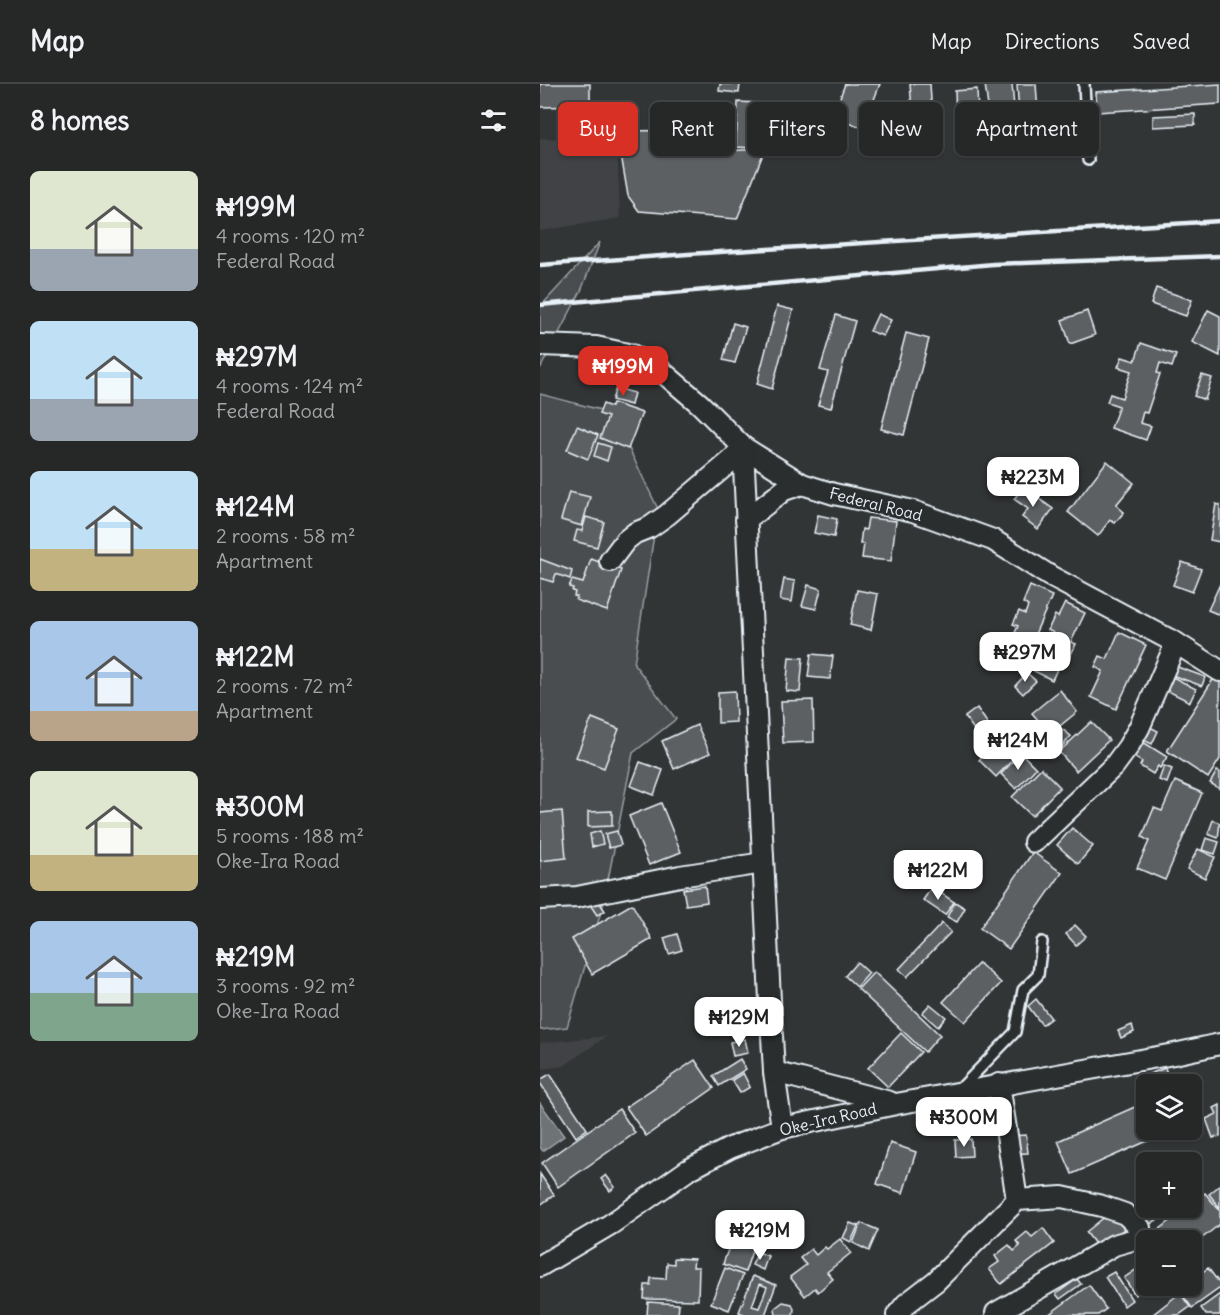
<!DOCTYPE html>
<html lang="en">
<head>
<meta charset="utf-8">
<style>
  body { margin:0; font-family:Delius,sans-serif; background:#2e3030; color:#f1f3f6; height:100vh; display:flex; flex-direction:column; font-size:22px; white-space:nowrap }
  * { box-sizing:border-box; margin:0 }
  p { font-size:20px; color:#a4a6a8 }
  .icon { flex:none; width:33px; height:33px; fill:none; stroke:currentColor; stroke-width:2; stroke-linecap:round; stroke-linejoin:round }
  .map { position:relative; flex:1; overflow:hidden }
  .side { display:flex; flex-direction:column; background:#262828; width:540px }
  .side>* { flex:none }
  .top-card { position:absolute; left:18px; top:18px; width:570px; height:54px; display:flex; gap:12px }
  .fabs { position:absolute; left:596px; top:990px; display:grid; gap:12px }
  .fabs a { display:grid; place-items:center; width:66px; height:66px; border-radius:9px; background:#262828; box-shadow:0 2px 4px #0004,0 0 0 2px #424445; font-size:30px }
  .price { position:absolute; translate:-50% -51px; padding:0 14px; border-radius:12px; background:#fff; color:#222; font-size:20px; line-height:39px; filter:drop-shadow(0 2px 3px #0008) }
  .price::after { content:''; position:absolute; left:50%; top:36px; width:18px; height:14px; margin-left:-9px; background:inherit; clip-path:polygon(0 0,100% 0,50% 100%) }
  .price.selected { background:#d93025; color:#fff }
  ul { padding:0; list-style:none }
  li { display:flex; align-items:center; gap:18px; height:150px; padding:0 30px }
  li span { display:grid; place-items:center; flex:none; width:168px; height:120px; border-radius:9px; color:#555 }
  li>.icon { margin-inline-start:auto }
  span .icon { width:72px; height:72px; fill:#fffc; stroke-width:1 }
  li b { font-size:26px }
  h2 { display:flex; justify-content:space-between; align-items:center; height:72px; padding:0 30px; font-size:26px }
  .chip { padding:0 21px; border-radius:9px; background:#262828; box-shadow:0 2px 4px #0004,0 0 0 2px #424445; font-size:21px; line-height:54px }
  .chip.selected { background:#d93025; color:#fff }
  header { display:flex; align-items:center; gap:36px; box-sizing:border-box; height:84px; padding:0 30px; background:#262828; border-bottom:2px solid #424445 }
  header strong { font-size:28px }
  nav { display:flex; gap:33px; margin-inline-start:auto; font-size:21px }
  main { display:flex; flex:1; min-height:0 }
  .map>svg:first-child { display:block }
  .built { fill:#3f4244 }
  .green { fill:#494d4f; stroke:#989fa4; stroke-width:1.5 }
  .water { fill:#6e7376; stroke:#9fa5aa; stroke-width:1.5 }
  .building { fill:#5c6063; stroke:#e8f1f8; stroke-width:1.5; fill-rule:evenodd }
  .lines { fill:none; stroke-linecap:round; stroke-linejoin:round }
  .lane-casing { stroke:#e8f1f8; stroke-width:14 }
  .street-casing { stroke:#e8f1f8; stroke-width:24 }
  .lane { stroke:#2a2d2e; stroke-width:9 }
  .street { stroke:#2a2d2e; stroke-width:20 }
  .rail { stroke:#e8f1f8; stroke-width:4.5 }
  .labels { text-anchor:middle; stroke-width:5; stroke-linejoin:round; paint-order:stroke }
  .street-label { font-size:16px; fill:#e8f1f8; stroke:#2a2d2e }
</style>
</head>
<body>
<header>
<strong>Map</strong>
<nav><a>Map</a><a>Directions</a><a>Saved</a></nav>
</header>
<main>
<section class="side">
<h2>8 homes<svg class="icon" aria-label="filters" viewBox="0 0 24 24"><path d="M4 7h16M4 17h16"/><circle cx="9" cy="7" r="2"/><circle cx="15" cy="17" r="2"/></svg></h2>
<ul>
<li><span style="background:linear-gradient(#dfe7d0 65%,#9aa5b1 0)"><svg class="icon" aria-label="home" viewBox="0 0 24 24"><path d="M3 11l9-7 9 7M6 9v11h12V9"/></svg></span><div><b>₦199M</b><p>4 rooms · 120 m²</p><p>Federal Road</p></div></li>
<li><span style="background:linear-gradient(#bfe0f5 65%,#9aa5b1 0)"><svg class="icon" aria-label="home" viewBox="0 0 24 24"><path d="M3 11l9-7 9 7M6 9v11h12V9"/></svg></span><div><b>₦297M</b><p>4 rooms · 124 m²</p><p>Federal Road</p></div></li>
<li><span style="background:linear-gradient(#bfe0f5 65%,#c2b280 0)"><svg class="icon" aria-label="home" viewBox="0 0 24 24"><path d="M3 11l9-7 9 7M6 9v11h12V9"/></svg></span><div><b>₦124M</b><p>2 rooms · 58 m²</p><p>Apartment</p></div></li>
<li><span style="background:linear-gradient(#a9c7e8 75%,#b9a48a 0)"><svg class="icon" aria-label="home" viewBox="0 0 24 24"><path d="M3 11l9-7 9 7M6 9v11h12V9"/></svg></span><div><b>₦122M</b><p>2 rooms · 72 m²</p><p>Apartment</p></div></li>
<li><span style="background:linear-gradient(#dfe7d0 70%,#c2b280 0)"><svg class="icon" aria-label="home" viewBox="0 0 24 24"><path d="M3 11l9-7 9 7M6 9v11h12V9"/></svg></span><div><b>₦300M</b><p>5 rooms · 188 m²</p><p>Oke-Ira Road</p></div></li>
<li><span style="background:linear-gradient(#a9c7e8 60%,#7fa58c 0)"><svg class="icon" aria-label="home" viewBox="0 0 24 24"><path d="M3 11l9-7 9 7M6 9v11h12V9"/></svg></span><div><b>₦219M</b><p>3 rooms · 92 m²</p><p>Oke-Ira Road</p></div></li>
</ul>
</section>
<div class="map">
<svg width="680" height="1231" viewBox="0 0 680 1231">
  <rect width="100%" height="100%" fill="#323536"/>
  <filter id="ink" filterUnits="userSpaceOnUse"><feTurbulence type="fractalNoise" baseFrequency=".0167" numOctaves="2"/><feDisplacementMap in="SourceGraphic" scale="12" xChannelSelector="R" yChannelSelector="G"/><feConvolveMatrix kernelMatrix="1 2 1 2 8 2 1 2 1" color-interpolation-filters="sRGB"/></filter>
  <g filter="url(#ink)">
    <g class="built">
      <polygon points="0,54 77,57 80,134 0,147"/>
      <polygon points="67,952 24,982 0,985 0,959"/>
    </g>
    <g class="green">
      <polygon points="60,158 41,207 0,285 0,223"/>
      <polygon points="0,310 72,329 118,425 94,580 136,635 93,669 63,821 27,943 0,946"/>
    </g>
    <polygon class="water" points="0,1019 24,1052 3,1067 0,1063"/>
    <g class="building">
      <polygon points="0,0 50,0 50,22 0,23"/>
      <polygon points="180,0 200,0 199,9 179,7"/>
      <polygon points="305,0 340,0 323,44 293,32"/>
      <polygon points="370,0 390,0 393,49 374,51"/>
      <polygon points="445,0 472,0 474,24 449,30"/>
      <polygon points="477,0 496,0 498,29 479,30"/>
      <polygon points="680,0 680,20 557,28 556,8"/>
      <polygon points="437,5 438,31 416,32 415,7"/>
      <polygon points="198,18 218,19 215,64 196,63"/>
      <polygon points="655,30 655,41 613,43 613,32"/>
      <polygon points="180,46 181,67 225,65 197,135 99,127 88,112 77,47"/>
      <polygon points="616,204 652,216 646,232 611,220"/>
      <polygon points="237,222 253,226 232,305 217,300"/>
      <polygon points="668,226 680,232 680,272 652,258"/>
      <polygon points="547,227 555,251 530,260 522,236"/>
      <polygon points="338,230 351,236 343,252 330,247"/>
      <polygon points="296,231 315,237 291,324 278,321 288,288 280,286"/>
      <polygon points="193,239 206,243 195,279 183,276"/>
      <polygon points="366,249 389,255 364,351 341,345"/>
      <polygon points="601,259 636,271 632,283 620,279 617,289 620,290 607,329 603,328 600,339 611,342 606,356 571,344 579,322 567,318 570,310 582,314 591,287 578,283 582,273 595,277"/>
      <polygon points="662,291 672,294 665,316 654,312"/>
      <polygon points="76,304 94,309 91,321 72,316"/>
      <polygon points="73,319 102,329 88,365 60,354 68,333 59,330 63,320 71,323"/>
      <polygon points="37,342 58,351 48,375 27,366"/>
      <polygon points="58,359 71,363 67,377 54,372"/>
      <polygon points="567,377 594,399 576,421 584,428 575,439 570,436 558,452 528,428"/>
      <polygon points="483,403 513,425 498,445 482,433 488,425 474,415"/>
      <polygon points="29,408 50,413 42,442 21,436"/>
      <polygon points="676,420 680,421 680,458 670,456"/>
      <polygon points="278,431 297,435 294,453 274,449"/>
      <polygon points="46,433 64,438 57,463 34,457 37,446 42,447"/>
      <polygon points="328,434 356,437 351,477 322,474 324,460 320,460 322,445 326,446"/>
      <polygon points="0,475 32,487 30,495 16,490 13,498 0,494"/>
      <polygon points="51,475 81,486 67,527 36,516 37,513 34,512 35,508 32,507 33,504 29,503 32,496 43,499"/>
      <polygon points="642,478 661,485 652,508 633,501"/>
      <polygon points="244,495 255,497 252,518 240,516"/>
      <polygon points="680,500 680,531 668,526"/>
      <polygon points="268,501 281,505 276,525 262,522"/>
      <polygon points="490,502 512,512 487,568 470,560 478,542 473,540 479,527 485,530 488,522 483,519"/>
      <polygon points="317,506 338,510 331,546 310,541"/>
      <polygon points="525,519 545,529 531,558 536,560 526,581 520,579 512,596 494,587 499,576 493,574 499,561 506,565 514,549 508,546 515,531 518,533"/>
      <polygon points="579,548 606,561 576,625 551,613 563,587 555,583 560,572 567,575"/>
      <polygon points="271,570 293,572 290,595 268,593"/>
      <polygon points="470,571 484,579 480,585 466,577"/>
      <polygon points="249,573 263,574 260,608 246,607"/>
      <polygon points="632,581 665,593 662,602 629,590"/>
      <polygon points="487,589 496,597 483,610 475,602"/>
      <polygon points="627,590 656,605 650,618 620,603"/>
      <polygon points="674,594 680,597 680,675 668,694 627,667"/>
      <polygon points="520,606 537,628 510,650 492,629"/>
      <polygon points="195,607 196,638 178,639 178,608"/>
      <polygon points="273,616 274,658 243,659 241,617"/>
      <polygon points="437,624 452,646 440,654 425,633"/>
      <polygon points="52,634 79,645 64,684 36,673"/>
      <polygon points="551,638 569,656 536,687 519,668"/>
      <polygon points="604,640 618,647 612,660 597,653"/>
      <polygon points="157,641 170,669 134,685 122,657"/>
      <polygon points="522,645 531,652 520,665 512,658"/>
      <polygon points="458,656 475,673 456,693 439,676"/>
      <polygon points="603,658 627,673 620,684 618,682 613,690 600,682 602,678 594,673"/>
      <polygon points="481,669 496,684 476,705 461,690"/>
      <polygon points="100,678 123,686 114,711 91,702"/>
      <polygon points="624,682 632,685 627,699 619,696"/>
      <polygon points="501,684 520,703 492,732 472,713"/>
      <polygon points="677,687 680,688 680,705 670,699"/>
      <polygon points="635,697 662,709 625,796 597,784 609,757 602,753 614,724 622,727"/>
      <polygon points="121,719 141,768 109,781 89,732"/>
      <polygon points="22,727 26,774 0,777 0,729"/>
      <polygon points="72,727 72,742 48,743 48,728"/>
      <polygon points="673,736 680,739 678,754 668,750"/>
      <polygon points="532,744 553,762 538,780 517,761"/>
      <polygon points="60,747 63,760 52,763 50,750"/>
      <polygon points="77,747 81,761 69,764 65,750"/>
      <polygon points="666,754 679,758 675,770 662,766"/>
      <polygon points="658,765 675,773 665,794 647,785"/>
      <polygon points="493,768 522,789 469,865 440,844"/>
      <polygon points="165,802 167,818 146,821 143,805"/>
      <polygon points="392,803 414,818 405,831 383,816"/>
      <polygon points="55,811 65,827 57,831 47,816"/>
      <polygon points="415,818 425,824 417,838 407,833"/>
      <polygon points="92,820 112,855 52,890 32,855"/>
      <polygon points="402,839 411,848 367,893 359,885"/>
      <polygon points="535,841 546,852 536,861 526,850"/>
      <polygon points="137,850 142,866 129,870 124,854"/>
      <polygon points="317,878 329,889 317,903 305,892"/>
      <polygon points="439,879 461,899 425,938 403,918"/>
      <polygon points="334,888 400,951 385,968 318,905"/>
      <polygon points="496,915 511,934 502,941 488,922"/>
      <polygon points="390,920 406,933 398,943 382,929"/>
      <polygon points="592,941 594,948 581,954 578,947"/>
      <polygon points="361,949 381,968 348,1003 328,984"/>
      <polygon points="205,955 208,969 193,972 190,958"/>
      <polygon points="200,975 206,985 179,1002 173,992"/>
      <polygon points="155,976 174,1004 106,1052 86,1023"/>
      <polygon points="625,984 631,1000 607,1000 604,992"/>
      <polygon points="203,989 210,1003 200,1009 192,996"/>
      <polygon points="10,990 47,1045 36,1053 0,999 0,996"/>
      <polygon points="680,1021 680,1052 673,1054 666,1035 677,1030 674,1024"/>
      <polygon points="597,1022 612,1055 532,1090 518,1057"/>
      <polygon points="79,1025 95,1049 18,1103 2,1079"/>
      <polygon points="486,1051 488,1069 470,1070 469,1052"/>
      <polygon points="431,1055 432,1072 416,1073 415,1056"/>
      <polygon points="350,1059 376,1068 363,1109 337,1100"/>
      <polygon points="0,1090 14,1111 0,1121"/>
      <polygon points="66,1091 75,1103 70,1107 61,1095"/>
      <polygon points="680,1101 680,1124 669,1110"/>
      <polygon points="665,1109 680,1127 680,1140 651,1163 651,1156 629,1156 620,1145 647,1124 651,1124 651,1120"/>
      <polygon points="606,1118 606,1124 637,1124 605,1143 594,1125"/>
      <polygon points="572,1127 585,1144 559,1165 546,1148"/>
      <polygon points="234,1135 244,1139 238,1155 228,1151"/>
      <polygon points="310,1139 318,1142 311,1158 303,1154"/>
      <polygon points="321,1139 338,1146 329,1167 313,1159"/>
      <polygon points="503,1144 514,1159 461,1200 449,1185 459,1178 455,1172 469,1161 474,1167 480,1162 476,1157 487,1148 492,1153"/>
      <polygon points="192,1154 214,1161 205,1188 183,1180"/>
      <polygon points="300,1155 311,1169 287,1188 293,1195 278,1208 275,1204 265,1212 250,1193 266,1181 260,1174 271,1165 276,1171 285,1163 287,1165"/>
      <polygon points="606,1158 606,1181 591,1163"/>
      <polygon points="218,1168 228,1172 223,1186 212,1181"/>
      <polygon points="134,1174 154,1175 153,1183 159,1183 158,1216 104,1215 105,1201 110,1201 111,1194 126,1195 127,1179 134,1180"/>
      <polygon points="185,1184 203,1191 189,1226 171,1219"/>
      <polygon points="668,1184 680,1200 680,1204 652,1224 639,1206 645,1202 651,1202 651,1197"/>
      <polygon points="597,1185 608,1202 595,1211 584,1194"/>
      <polygon points="574,1188 592,1216 584,1222 565,1193"/>
      <path d="M213 1192 236 1201 225 1231H206L199 1228ZM220 1200 227 1203 219 1224 212 1222Z"/>
      <polygon points="537,1195 541,1200 520,1215 516,1210"/>
      <polygon points="549,1201 566,1225 558,1231 508,1231"/>
      <polygon points="640,1209 650,1223 639,1231 612,1231"/>
      <polygon points="680,1210 680,1231 666,1231 661,1224"/>
      <polygon points="108,1218 139,1220 138,1231 107,1231"/>
      <polygon points="243,1218 252,1220 254,1225 253,1231 236,1231 235,1224"/>
    </g>
    <g class="lines">
      <defs>
        <g id="lane">
          <polyline points="544,0 548,76"/>
          <polyline points="419,1006 475,948 483,906 498,891 502,858"/>
        </g>
        <g id="street">
          <polyline points="0,261 56,263 92,271 119,285 160,320 203,363 262,400 294,410 373,427 453,456 510,492 636,559 680,587"/>
          <polyline points="203,363 230,916 234,988 242,1044"/>
          <polyline points="206,436 244,406 262,400"/>
          <polyline points="70,477 85,457 95,449 110,443 127,431 192,376 203,363"/>
          <polyline points="494,758 574,682 588,663 599,644 636,559"/>
          <polyline points="0,815 37,813 140,792 223,779"/>
          <polyline points="234,988 350,1018"/>
          <polyline points="459,1000 477,1116"/>
          <polyline points="0,1182 71,1140 148,1086 190,1064 242,1044 356,1020 634,970 680,960"/>
          <polyline points="357,1231 366,1220 396,1197 477,1116 522,1113 562,1122 585,1130 600,1144 599,1154 574,1161 456,1229"/>
        </g>
      </defs>
      <use href="#lane" class="lane-casing"/>
      <use href="#street" class="street-casing"/>
      <use href="#lane" class="lane"/>
      <use href="#street" class="street"/>
      <g class="rail">
        <polyline points="0,181 148,170 680,137"/>
        <polyline points="0,221 453,180 680,172"/>
      </g>
    </g>
  </g>
  <g class="labels">
    <g class="street-label">
      <text transform="translate(336 420) rotate(14)" y="6">Federal Road</text>
      <text transform="translate(288 1035) rotate(-13)" y="6">Oke-Ira Road</text>
    </g>
  </g>
</svg>
<div class="fabs">
<a><svg class="icon" aria-label="layers" viewBox="0 0 24 24"><path d="M12 4l9 5-9 5-9-5zM3 14l9 5 9-5"/></svg></a>
<a>+</a>
<a>−</a>
</div>
<b class="price selected" style="left:83px;top:313px">₦199M</b>
<b class="price" style="left:493px;top:424px">₦223M</b>
<b class="price" style="left:485px;top:599px">₦297M</b>
<b class="price" style="left:478px;top:687px">₦124M</b>
<b class="price" style="left:398px;top:817px">₦122M</b>
<b class="price" style="left:199px;top:964px">₦129M</b>
<b class="price" style="left:424px;top:1064px">₦300M</b>
<b class="price" style="left:220px;top:1177px">₦219M</b>
<div class="top-card">
<a class="chip selected">Buy</a>
<a class="chip">Rent</a>
<a class="chip">Filters</a>
<a class="chip">New</a>
<a class="chip">Apartment</a>
</div>
</div>
</main>
</body>
</html>
